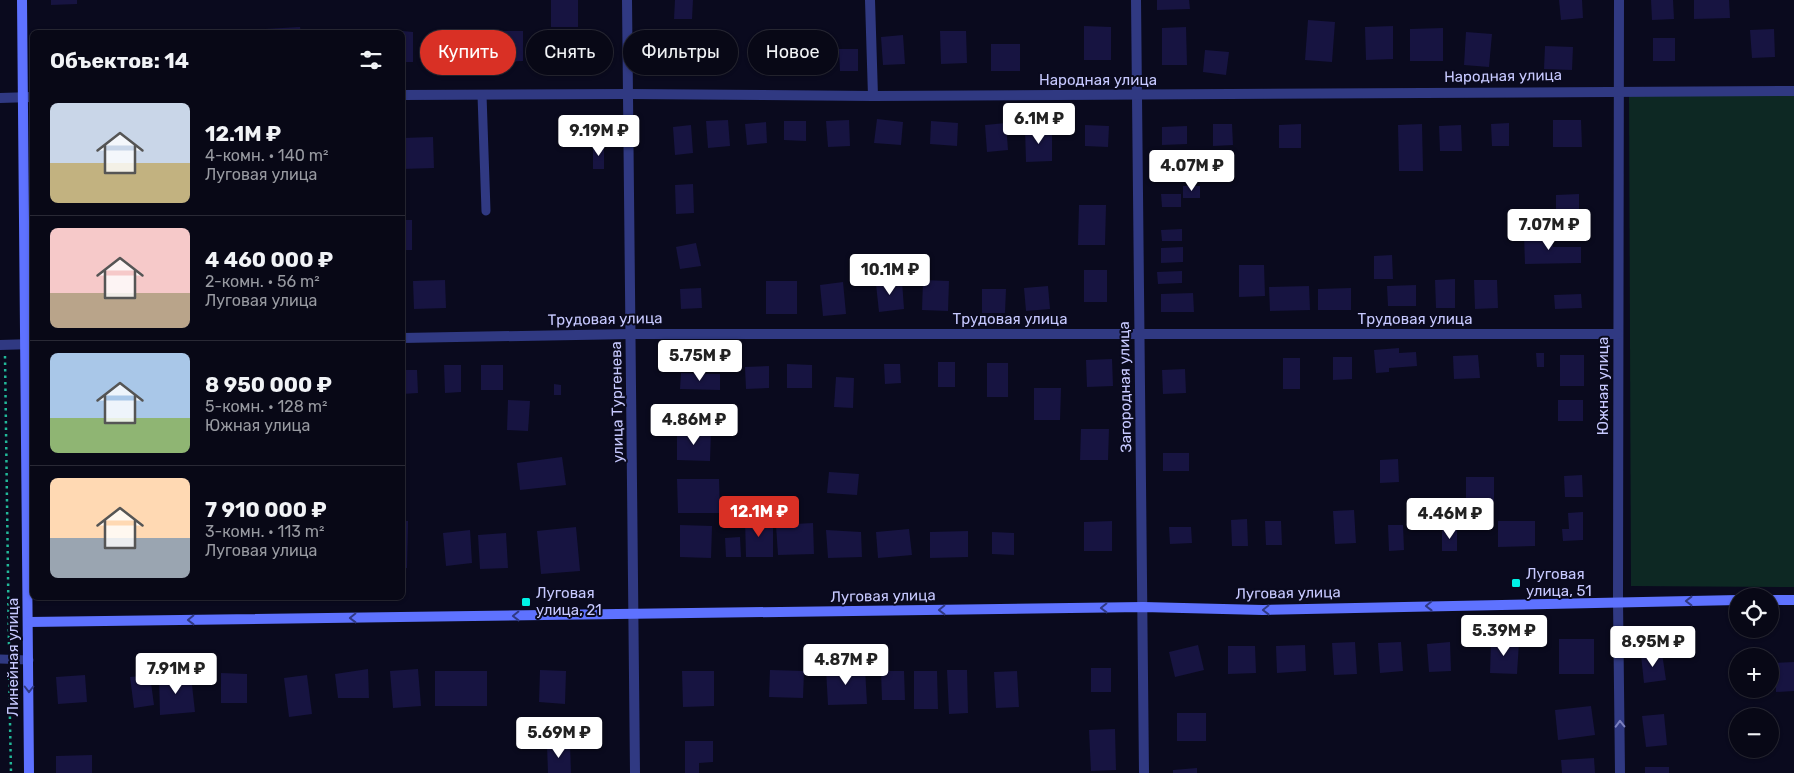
<!DOCTYPE html>
<html lang="ru">
<head>
<meta charset="utf-8">
<style>
  body { margin:0; font-family:Rubik,sans-serif; background:#161623; color:#f1f3f6; height:100vh; display:flex; flex-direction:column; font-size:19px; white-space:nowrap }
  * { box-sizing:border-box; margin:0 }
  p { font-size:16px; color:#989aa1 }
  .icon { flex:none; width:28px; height:28px; fill:none; stroke:currentColor; stroke-width:2; stroke-linecap:round; stroke-linejoin:round }
  .map { position:relative; flex:1; overflow:hidden }
  .side { position:absolute; left:30px; top:30px; width:375px; height:570px; display:flex; flex-direction:column; background:#080816; border-radius:8px; box-shadow:0 1px 4px #0004,0 0 0 1px #292935 }
  .side>* { flex:none }
  .banner { position:absolute; left:420px; top:30px; width:475px; height:45px; display:flex; gap:10px }
  .buttons { position:absolute; left:1729px; top:588px; display:grid; gap:10px }
  .buttons a { display:grid; place-items:center; width:50px; height:50px; border-radius:50%; background:#080816; box-shadow:0 1px 4px #0004,0 0 0 1px #292935; font-size:25px }
  .price { position:absolute; translate:-50% -42px; padding:0 11px; border-radius:5px; background:#fff; color:#222; font-size:16px; line-height:32px; filter:drop-shadow(0 1px 2px #0008) }
  .price::after { content:''; position:absolute; left:50%; top:30px; width:15px; height:11px; margin-left:-8px; background:inherit; clip-path:polygon(0 0,100% 0,50% 100%) }
  .price.current { background:#d93025; color:#fff }
  ul { padding:0; list-style:none }
  li { display:flex; align-items:center; gap:15px; height:125px; padding:0 20px }
  li+li { border-top:1px solid #292935 }
  li span { display:grid; place-items:center; flex:none; width:140px; height:100px; border-radius:8px; color:#555 }
  li>.icon { margin-inline-start:auto }
  span .icon { width:60px; height:60px; fill:#fffc; stroke-width:1 }
  li b { font-size:21px }
  h2 { display:flex; justify-content:space-between; align-items:center; height:60px; padding:0 20px; font-size:21px }
  .pill { padding:0 18px; border-radius:22px; background:#080816; box-shadow:0 1px 4px #0004,0 0 0 1px #292935; font-size:18px; line-height:45px }
  .pill.current { background:#d93025; color:#fff }
  .map>svg:first-child { display:block }
  .green { fill:#0d2823 }
  .building { fill:#171441 }
  .lines { fill:none; stroke-linecap:round; stroke-linejoin:round }
  .path { stroke:#22b899; stroke-width:2.5; stroke-dasharray:2.5 4; stroke-linecap:butt }
  .lane { stroke:#303982; stroke-width:9 }
  .street { stroke:#303982; stroke-width:10 }
  .secondary { stroke:#5e72ff; stroke-width:10 }
  .oneway { stroke:#303983 }
  .oneway2 { stroke:#7c81c0 }
  .poi-dot { fill:#00f2e6; stroke:#0a0a1e; stroke-width:2 }
  .labels { text-anchor:middle; stroke-width:4; stroke-linejoin:round; paint-order:stroke }
  .street-label { font-size:15px; fill:#c7c9ff; stroke:#0a0a1e }
  .poi-label { font-size:15px; fill:#c7c9ff; stroke:#0a0a1e; text-anchor:start }
</style>
</head>
<body>
<div class="map">
<svg width="1794" height="773" viewBox="0 0 1794 773">
  <rect width="100%" height="100%" fill="#0a0a1e"/>
  <polygon class="green" points="1629,96 1794,96 1794,587 1631,586"/>
  <g class="building">
    <polygon points="51,0 77,0 77,4 51,5"/>
    <rect x="551" y="0" width="27" height="27"/>
    <polygon points="675,0 693,0 692,19 674,19"/>
    <polygon points="1157,0 1189,0 1190,9 1157,10"/>
    <polygon points="1559,0 1582,0 1583,18 1561,20"/>
    <polygon points="1651,0 1673,0 1674,19 1652,20"/>
    <polygon points="1694,0 1729,0 1730,18 1694,19"/>
    <polygon points="1308,20 1335,22 1332,62 1305,60"/>
    <polygon points="1084,26 1111,27 1111,60 1084,60"/>
    <polygon points="1393,26 1393,59 1366,60 1365,27"/>
    <polygon points="300,27 301,32 265,32 265,29"/>
    <polygon points="1186,27 1187,65 1162,65 1162,28"/>
    <polygon points="1443,28 1443,61 1410,61 1410,29"/>
    <polygon points="1774,29 1775,57 1752,58 1750,30"/>
    <polygon points="402,31 413,32 413,62 402,62"/>
    <polygon points="491,31 523,31 523,61 491,62"/>
    <polygon points="940,31 966,31 967,63 941,64"/>
    <polygon points="1466,32 1492,34 1489,67 1464,65"/>
    <polygon points="903,35 905,64 883,65 881,37"/>
    <polygon points="433,36 465,36 465,66 433,67"/>
    <rect x="1653" y="38" width="22" height="23"/>
    <rect x="671" y="41" width="21" height="29"/>
    <rect x="991" y="44" width="29" height="27"/>
    <polygon points="785,45 785,71 765,72 764,46"/>
    <polygon points="1545,46 1573,47 1572,70 1544,69"/>
    <polygon points="548,47 580,47 579,71 548,71"/>
    <polygon points="814,47 816,70 797,72 795,49"/>
    <polygon points="714,49 731,49 732,69 714,70"/>
    <polygon points="839,49 858,49 858,71 840,71"/>
    <polygon points="1205,50 1229,52 1226,75 1203,72"/>
    <polygon points="877,119 903,122 901,145 874,143"/>
    <polygon points="728,120 730,146 708,148 706,121"/>
    <polygon points="849,120 850,146 828,147 826,121"/>
    <polygon points="1553,120 1581,120 1582,147 1553,147"/>
    <polygon points="784,121 806,121 806,141 784,140"/>
    <polygon points="931,121 958,123 957,146 930,144"/>
    <polygon points="766,122 767,143 747,145 745,124"/>
    <polygon points="1006,123 1008,150 987,152 985,125"/>
    <polygon points="1509,123 1509,146 1492,146 1491,124"/>
    <polygon points="1213,124 1232,124 1233,145 1213,146"/>
    <polygon points="1301,124 1301,148 1279,148 1279,125"/>
    <polygon points="1422,124 1423,171 1399,171 1398,125"/>
    <polygon points="691,125 693,153 675,155 673,127"/>
    <polygon points="1085,125 1109,126 1108,147 1085,146"/>
    <polygon points="1461,125 1462,151 1440,151 1439,126"/>
    <polygon points="1187,126 1187,144 1162,145 1162,127"/>
    <polygon points="1025,128 1052,128 1052,161 1026,162"/>
    <polygon points="433,137 434,168 402,169 402,138"/>
    <polygon points="604,144 604,169 593,169 593,145"/>
    <polygon points="693,184 694,213 676,214 675,185"/>
    <rect x="1183" y="186" width="17" height="12"/>
    <polygon points="1161,194 1181,194 1181,207 1162,207"/>
    <polygon points="1579,194 1579,216 1556,217 1556,195"/>
    <polygon points="1079,205 1106,205 1105,245 1078,245"/>
    <rect x="402" y="220" width="10" height="30"/>
    <polygon points="1182,229 1182,241 1162,241 1161,230"/>
    <polygon points="1524,235 1552,235 1553,247 1581,247 1581,263 1525,264"/>
    <polygon points="696,243 701,266 680,269 676,247"/>
    <polygon points="1183,247 1183,262 1161,263 1161,248"/>
    <polygon points="1392,255 1393,279 1374,279 1374,256"/>
    <polygon points="1239,265 1264,265 1265,296 1239,297"/>
    <rect x="1084" y="270" width="23" height="32"/>
    <polygon points="1182,271 1182,283 1158,284 1157,272"/>
    <polygon points="1455,279 1455,308 1436,308 1435,280"/>
    <polygon points="445,280 446,308 414,309 413,281"/>
    <polygon points="923,280 949,281 948,311 922,310"/>
    <polygon points="1474,280 1497,280 1498,308 1475,309"/>
    <rect x="766" y="281" width="31" height="33"/>
    <polygon points="902,281 904,309 879,312 876,284"/>
    <polygon points="843,282 846,314 823,316 820,285"/>
    <polygon points="1416,285 1416,306 1388,306 1387,286"/>
    <polygon points="1048,286 1050,309 1026,311 1024,288"/>
    <polygon points="1309,286 1310,310 1270,311 1269,287"/>
    <polygon points="701,288 702,308 681,309 680,289"/>
    <polygon points="1351,288 1351,310 1318,310 1318,289"/>
    <polygon points="982,289 1006,289 1005,313 982,313"/>
    <polygon points="1193,293 1194,312 1161,312 1161,294"/>
    <polygon points="1581,294 1582,308 1555,309 1554,295"/>
    <polygon points="1399,348 1399,353 1416,352 1417,366 1389,368 1389,372 1376,373 1374,350"/>
    <polygon points="1536,353 1544,353 1544,367 1537,367"/>
    <polygon points="1478,355 1480,378 1454,379 1453,356"/>
    <rect x="1560" y="355" width="24" height="31"/>
    <polygon points="1333,357 1352,357 1352,379 1333,380"/>
    <rect x="1283" y="358" width="17" height="31"/>
    <polygon points="1112,359 1113,386 1087,387 1086,360"/>
    <rect x="938" y="362" width="17" height="25"/>
    <rect x="987" y="363" width="21" height="34"/>
    <polygon points="787,364 812,365 812,388 787,388"/>
    <polygon points="884,364 900,364 901,383 885,384"/>
    <polygon points="444,365 461,365 461,392 445,393"/>
    <rect x="481" y="365" width="22" height="25"/>
    <polygon points="769,366 769,388 746,389 745,367"/>
    <polygon points="1185,369 1186,393 1163,394 1162,370"/>
    <polygon points="402,370 417,370 418,393 402,394"/>
    <polygon points="681,373 720,374 720,390 680,389"/>
    <polygon points="836,377 854,378 853,408 834,407"/>
    <polygon points="554,384 561,385 561,395 554,395"/>
    <polygon points="1034,388 1061,388 1060,420 1034,420"/>
    <polygon points="508,400 530,401 528,431 507,430"/>
    <rect x="1558" y="400" width="25" height="21"/>
    <polygon points="1081,429 1109,429 1108,460 1080,460"/>
    <polygon points="677,431 711,432 710,461 677,460"/>
    <rect x="1163" y="453" width="26" height="18"/>
    <polygon points="562,457 566,485 520,490 517,463"/>
    <polygon points="1398,459 1399,482 1380,483 1380,460"/>
    <polygon points="829,472 859,474 857,495 827,493"/>
    <polygon points="1582,475 1583,497 1565,497 1564,476"/>
    <rect x="1466" y="477" width="28" height="24"/>
    <polygon points="677,479 719,479 720,513 678,513"/>
    <polygon points="1354,510 1356,543 1335,544 1333,511"/>
    <polygon points="1583,512 1583,540 1563,541 1562,529 1569,529 1568,513"/>
    <polygon points="745,519 773,519 773,557 746,557"/>
    <polygon points="1247,519 1248,546 1232,546 1231,520"/>
    <polygon points="402,521 408,521 407,568 402,568"/>
    <polygon points="1112,521 1112,551 1084,551 1084,522"/>
    <polygon points="1265,521 1281,521 1282,545 1266,545"/>
    <polygon points="1498,521 1535,521 1535,546 1498,547"/>
    <polygon points="813,523 814,554 778,555 776,525"/>
    <polygon points="680,525 712,526 711,558 680,557"/>
    <polygon points="1388,525 1403,525 1404,550 1389,551"/>
    <polygon points="576,527 580,571 541,574 537,531"/>
    <polygon points="1169,527 1191,527 1192,543 1170,544"/>
    <polygon points="909,529 912,555 878,558 876,532"/>
    <polygon points="470,530 472,563 446,566 443,533"/>
    <polygon points="826,530 861,532 862,557 828,558"/>
    <rect x="1442" y="530" width="15" height="21"/>
    <polygon points="968,531 968,557 930,558 930,532"/>
    <polygon points="992,532 1014,533 1014,555 992,554"/>
    <polygon points="506,533 508,568 480,569 478,535"/>
    <polygon points="740,537 741,557 726,557 725,538"/>
    <rect x="1559" y="639" width="35" height="35"/>
    <polygon points="1491,641 1519,642 1517,674 1490,673"/>
    <polygon points="1355,642 1357,674 1334,675 1332,643"/>
    <polygon points="1401,642 1403,671 1380,673 1378,643"/>
    <polygon points="1450,642 1451,671 1429,672 1427,644"/>
    <polygon points="1198,645 1204,670 1175,677 1169,652"/>
    <polygon points="1305,645 1306,671 1277,673 1276,646"/>
    <polygon points="1228,646 1255,646 1256,673 1228,674"/>
    <polygon points="1662,653 1666,680 1644,683 1641,655"/>
    <polygon points="1794,662 1794,691 1776,692 1774,663"/>
    <polygon points="865,668 867,704 828,705 826,669"/>
    <rect x="1091" y="668" width="20" height="24"/>
    <polygon points="368,669 369,698 338,698 335,674"/>
    <polygon points="418,669 421,706 393,708 390,671"/>
    <polygon points="540,670 566,671 565,704 539,702"/>
    <polygon points="770,670 804,671 803,698 769,697"/>
    <polygon points="947,670 967,670 968,713 949,714"/>
    <rect x="435" y="671" width="52" height="35"/>
    <polygon points="682,671 714,671 714,706 683,707"/>
    <polygon points="881,671 904,671 905,700 882,700"/>
    <polygon points="914,671 937,671 938,709 914,709"/>
    <polygon points="1017,671 1019,707 996,708 994,672"/>
    <polygon points="221,673 247,674 247,703 221,703"/>
    <polygon points="85,675 87,702 58,704 56,677"/>
    <polygon points="150,675 154,705 134,708 130,677"/>
    <polygon points="307,675 312,714 289,717 284,678"/>
    <polygon points="159,676 191,676 195,712 160,715"/>
    <polygon points="1591,706 1595,735 1558,740 1555,710"/>
    <rect x="1177" y="713" width="29" height="28"/>
    <polygon points="1664,714 1667,745 1646,747 1642,716"/>
    <polygon points="1115,729 1116,770 1091,771 1089,730"/>
    <polygon points="685,741 713,741 713,762 699,763 699,773 685,773"/>
    <polygon points="570,744 571,773 548,773 547,745"/>
    <polygon points="92,755 92,773 56,773 56,756"/>
    <polygon points="1594,758 1595,773 1562,773 1561,760"/>
    <rect x="1645" y="767" width="24" height="6"/>
    <polygon points="1197,768 1197,773 1173,773 1173,770"/>
  </g>
  <g class="lines">
    <g class="path">
      <polyline points="5,356 9,648"/>
      <polyline points="9,671 11,773"/>
    </g>
    <g class="lane">
      <polyline points="482,95 486,211"/>
      <polyline points="0,659 29,660"/>
    </g>
    <g class="street">
      <polyline points="627,0 635,773"/>
      <polyline points="870,0 873,96"/>
      <polyline points="1136,0 1144,773"/>
      <polyline points="1619,0 1618,601 1620,773"/>
      <polyline points="402,95 628,94 873,96 1794,91"/>
      <polyline points="0,98 32,97"/>
      <polyline points="402,338 631,334 1618,334"/>
      <polyline points="0,345 32,344"/>
    </g>
    <g class="secondary">
      <polyline points="22,0 29,773"/>
      <polyline points="1770,600 1794,600"/>
      <polyline points="29,622 1143,607 1263,610 1738,600"/>
    </g>
  </g>
  <defs><path id="oneway-chevron" d="M-2-3.5L2.5 0L-2 3.5" fill="none" stroke-width="1.6" stroke-linecap="round" stroke-linejoin="round" transform="scale(1.25)"/></defs>
  <g class="oneway">
    <use href="#oneway-chevron" transform="translate(1689 601) rotate(180)"/>
    <use href="#oneway-chevron" transform="translate(1429 606) rotate(179)"/>
    <use href="#oneway-chevron" transform="translate(1104 608) rotate(179)"/>
    <use href="#oneway-chevron" transform="translate(942 610) rotate(179)"/>
    <use href="#oneway-chevron" transform="translate(1266 610) rotate(179)"/>
    <use href="#oneway-chevron" transform="translate(516 616) rotate(179)"/>
    <use href="#oneway-chevron" transform="translate(353 618) rotate(179)"/>
    <use href="#oneway-chevron" transform="translate(191 620) rotate(179)"/>
    <use href="#oneway-chevron" transform="translate(29 689) rotate(90)"/>
  </g>
  <use class="oneway2" href="#oneway-chevron" transform="translate(1620 724) rotate(-91)"/>
  <g class="poi-dot">
    <rect x="1511" y="578" width="10" height="10" rx="2.5"/>
    <rect x="521" y="597" width="10" height="10" rx="2.5"/>
  </g>
  <g class="labels">
    <g class="street-label">
      <text transform="translate(1503 76) rotate(-1)" y="5">Народная улица</text>
      <text x="1098" y="85">Народная улица</text>
      <text transform="translate(605 319) rotate(-1)" y="5">Трудовая улица</text>
      <text x="1010" y="324">Трудовая улица</text>
      <text x="1415" y="324">Трудовая улица</text>
      <text transform="translate(1603 386) rotate(-90)" y="5">Южная улица</text>
      <text transform="translate(1125 387) rotate(-91)" y="5">Загородная улица</text>
      <text transform="translate(617 402) rotate(-91)" y="5">улица Тургенева</text>
      <text transform="translate(1288 593) rotate(-1)" y="5">Луговая улица</text>
      <text transform="translate(883 596) rotate(-1)" y="5">Луговая улица</text>
      <text transform="translate(13 657) rotate(-90)" y="5">Линейная улица</text>
    </g>
    <g class="poi-label">
      <text x="1526" y="579">Луговая<tspan x="1526" dy="17">улица, 51</tspan></text>
      <text x="536" y="598">Луговая<tspan x="536" dy="17">улица, 21</tspan></text>
    </g>
  </g>
</svg>
<div class="buttons">
<a><svg class="icon" aria-label="locate" viewBox="0 0 24 24"><circle cx="12" cy="12" r="6"/><path d="M12 2v4M12 18v4M2 12h4M18 12h4"/></svg></a>
<a>+</a>
<a>−</a>
</div>
<b class="price" style="left:1039px;top:145px">6.1M ₽</b>
<b class="price" style="left:599px;top:157px">9.19M ₽</b>
<b class="price" style="left:1192px;top:192px">4.07M ₽</b>
<b class="price" style="left:1549px;top:251px">7.07M ₽</b>
<b class="price" style="left:890px;top:296px">10.1M ₽</b>
<b class="price" style="left:700px;top:382px">5.75M ₽</b>
<b class="price" style="left:694px;top:446px">4.86M ₽</b>
<b class="price current" style="left:759px;top:538px">12.1M ₽</b>
<b class="price" style="left:1450px;top:540px">4.46M ₽</b>
<b class="price" style="left:1504px;top:657px">5.39M ₽</b>
<b class="price" style="left:1653px;top:668px">8.95M ₽</b>
<b class="price" style="left:846px;top:686px">4.87M ₽</b>
<b class="price" style="left:176px;top:695px">7.91M ₽</b>
<b class="price" style="left:559px;top:759px">5.69M ₽</b>
<div class="banner">
<a class="pill current">Купить</a>
<a class="pill">Снять</a>
<a class="pill">Фильтры</a>
<a class="pill">Новое</a>
</div>
<section class="side">
<h2>Объектов: 14<svg class="icon" aria-label="filters" viewBox="0 0 24 24"><path d="M4 7h16M4 17h16"/><circle cx="9" cy="7" r="2"/><circle cx="15" cy="17" r="2"/></svg></h2>
<ul>
<li><span style="background:linear-gradient(#c9d6e8 60%,#c2b280 0)"><svg class="icon" aria-label="home" viewBox="0 0 24 24"><path d="M3 11l9-7 9 7M6 9v11h12V9"/></svg></span><div><b>12.1M ₽</b><p>4-комн. · 140 m²</p><p>Луговая улица</p></div></li>
<li><span style="background:linear-gradient(#f6c9c9 65%,#b9a48a 0)"><svg class="icon" aria-label="home" viewBox="0 0 24 24"><path d="M3 11l9-7 9 7M6 9v11h12V9"/></svg></span><div><b>4 460 000 ₽</b><p>2-комн. · 56 m²</p><p>Луговая улица</p></div></li>
<li><span style="background:linear-gradient(#a9c7e8 65%,#8fb573 0)"><svg class="icon" aria-label="home" viewBox="0 0 24 24"><path d="M3 11l9-7 9 7M6 9v11h12V9"/></svg></span><div><b>8 950 000 ₽</b><p>5-комн. · 128 m²</p><p>Южная улица</p></div></li>
<li><span style="background:linear-gradient(#ffd9b3 60%,#9aa5b1 0)"><svg class="icon" aria-label="home" viewBox="0 0 24 24"><path d="M3 11l9-7 9 7M6 9v11h12V9"/></svg></span><div><b>7 910 000 ₽</b><p>3-комн. · 113 m²</p><p>Луговая улица</p></div></li>
</ul>
</section>
</div>
</body>
</html>
